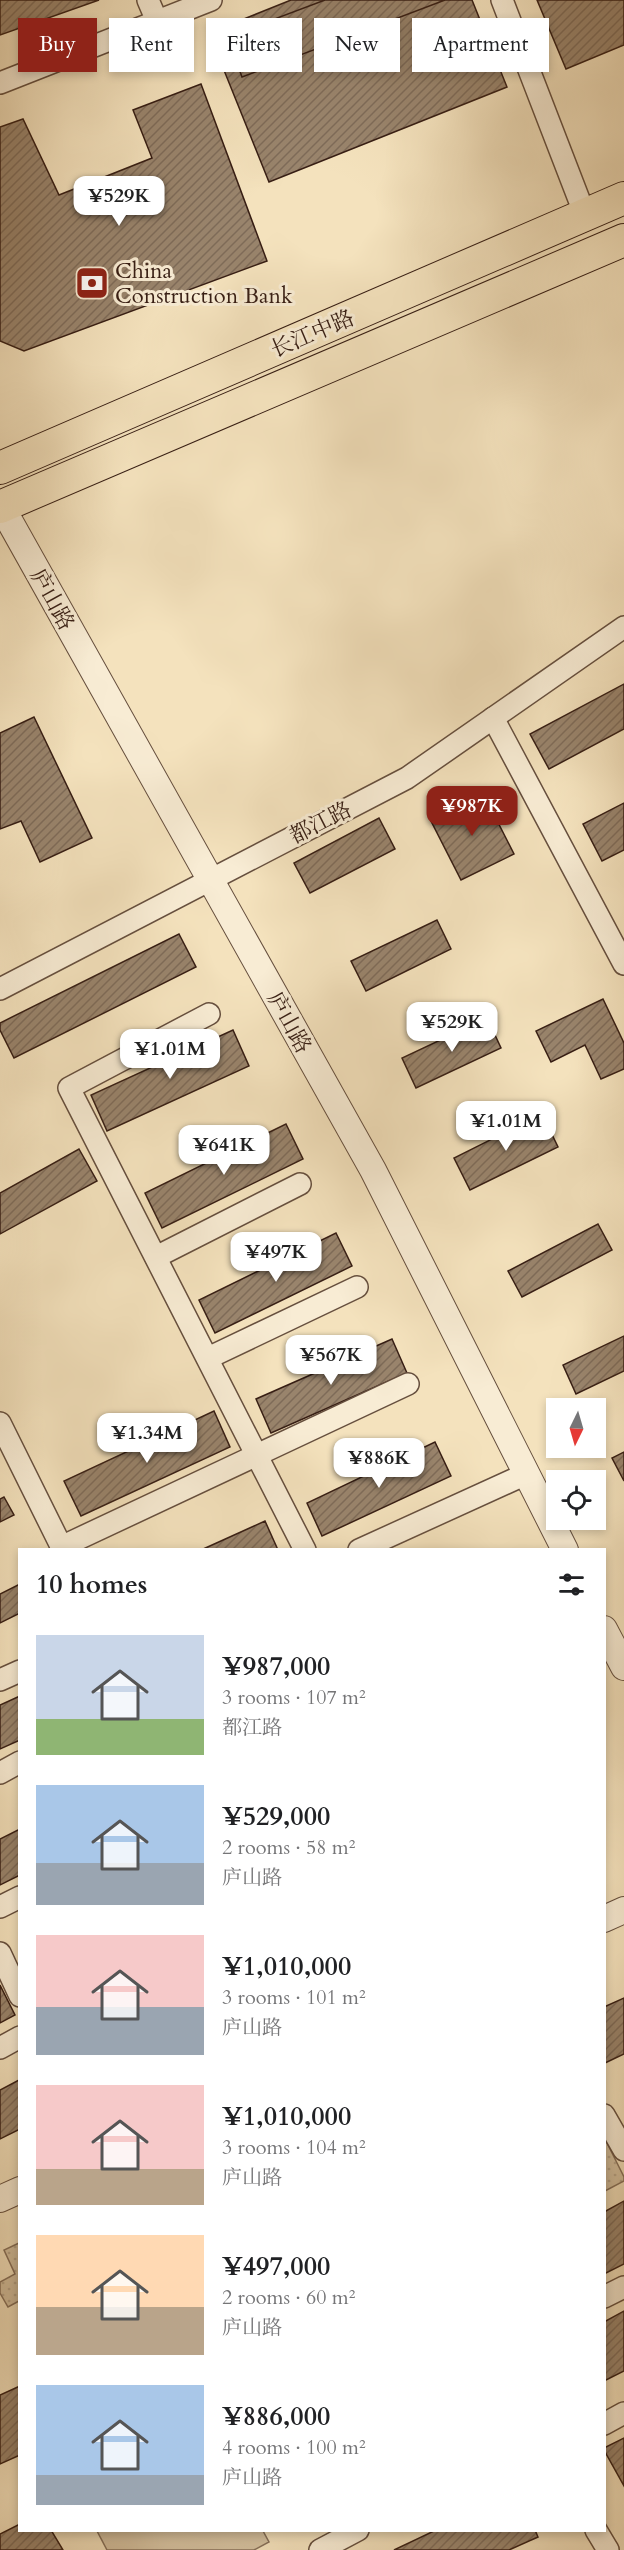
<!DOCTYPE html>
<html lang="en">
<head>
<meta charset="utf-8">
<style>
  body { margin:0; font-family:Cardo,"Noto Serif SC",serif; background:#f6f6f6; color:#202124; height:100vh; display:flex; flex-direction:column; font-size:22px; white-space:nowrap }
  * { box-sizing:border-box; margin:0 }
  p { font-size:20px; color:#757577 }
  .icon { flex:none; width:33px; height:33px; fill:none; stroke:currentColor; stroke-width:2; stroke-linecap:round; stroke-linejoin:round }
  .map { position:relative; flex:1; overflow:hidden }
  .drawer { position:absolute; left:18px; top:1548px; width:588px; height:984px; display:flex; flex-direction:column; background:#fff; border-radius:0px; box-shadow:0 3px 9px #0003 }
  .drawer>* { flex:none }
  .hud { position:absolute; left:18px; top:18px; width:588px; height:54px; display:flex; gap:12px }
  .needle { width:39px; rotate:185deg }
  .buttons { position:absolute; left:546px; top:1398px; display:grid; gap:12px }
  .buttons a { display:grid; place-items:center; width:60px; height:60px; border-radius:0px; background:#fff; box-shadow:0 3px 9px #0003; font-size:30px }
  .price { position:absolute; translate:-50% -51px; padding:0 14px; border-radius:12px; background:#fff; color:#222; font-size:20px; line-height:39px; filter:drop-shadow(0 2px 3px #0008) }
  .price::after { content:''; position:absolute; left:50%; top:36px; width:18px; height:14px; margin-left:-9px; background:inherit; clip-path:polygon(0 0,100% 0,50% 100%) }
  .price.active { background:#8f2418; color:#fff }
  ul { padding:0; list-style:none }
  li { display:flex; align-items:center; gap:18px; height:150px; padding:0 18px }
  li span { display:grid; place-items:center; flex:none; width:168px; height:120px; border-radius:0px; color:#555 }
  li>.icon { margin-inline-start:auto }
  span .icon { width:72px; height:72px; fill:#fffc; stroke-width:1 }
  li b { font-size:26px }
  h2 { display:flex; justify-content:space-between; align-items:center; height:72px; padding:0 18px; font-size:26px }
  .pill { padding:0 21px; border-radius:0px; background:#fff; box-shadow:0 3px 9px #0003; font-size:21px; line-height:54px }
  .pill.active { background:#8f2418; color:#fff }
  .map>svg:first-child { display:block }
  .grass { fill:#d4c1a0; stroke:#86705a; stroke-width:1.5 }
  .park { fill:url(#park-dots); stroke:#86705a; stroke-width:1.5 }
  .building { fill:url(#building-hatch); stroke:#371e14; stroke-width:1.5 }
  .lines { fill:none; stroke-linecap:round; stroke-linejoin:round }
  .minor-casing { stroke:#664f3e; stroke-width:24 }
  .tertiary-casing { stroke:#664f3e; stroke-width:28 }
  .primary-casing { stroke:#371e14; stroke-width:34 }
  .minor { stroke:#f8ecd4; stroke-width:21 }
  .tertiary { stroke:#f8ecd4; stroke-width:26 }
  .primary { stroke:#f4e2bd; stroke-width:32 }
  .labels { text-anchor:middle; stroke-width:6; stroke-linejoin:round; paint-order:stroke }
  .poi-label { font-size:22px; fill:#371e14; stroke:#f8ecd4; text-anchor:start }
  .street-label { font-size:22px; fill:#371e14; stroke:#f8ecd4 }
</style>
</head>
<body>
<div class="map">
<svg width="624" height="2550" viewBox="0 0 624 2550">
  <defs>
    <pattern id="park-dots" width="8" height="8" patternUnits="userSpaceOnUse" patternTransform="scale(1.5)"><rect width="8" height="8" fill="#d4c1a0"/><path d="M2 2h.1M6 6h.1" fill="none" stroke="#b7a589" stroke-width="1.8" stroke-linecap="round"/></pattern>
    <pattern id="building-hatch" width="6" height="6" patternUnits="userSpaceOnUse" patternTransform="scale(1.5)"><rect width="6" height="6" fill="#99846c"/><path d="M-1 1l2-2M0 6l6-6M5 7l2-2" fill="none" stroke="#7e6b58"/></pattern>
  </defs>
  <rect width="100%" height="100%" fill="#f4e2bd"/>
  <filter id="stains"><feTurbulence type="fractalNoise" baseFrequency=".00333" numOctaves="4"/><feColorMatrix values="0 0 0 0 .2 0 0 0 0 .09 0 0 0 0 .02 0 0 0 .5 -.17"/></filter>
  <radialGradient id="worn" r=".72"><stop offset=".6" stop-color="#630" stop-opacity="0"/><stop offset="1" stop-color="#630" stop-opacity=".3"/></radialGradient>
  <polygon class="grass" points="97,2531 263,2531 269,2542 254,2550 107,2550"/>
  <g class="park">
    <polygon points="605,2139 624,2177 624,2181 605,2191"/>
    <polygon points="19,2243 19,2301 8,2307 0,2293 0,2282 15,2274 4,2250"/>
  </g>
  <g class="building">
    <polygon points="0,0 99,0 0,35"/>
    <polygon points="291,0 472,0 507,87 269,182 209,33"/>
    <polygon points="325,0 445,0 242,77 227,37"/>
    <polygon points="537,0 624,0 624,45 566,69"/>
    <polygon points="201,84 267,261 24,351 0,341 0,127 23,119 59,195 152,158 133,110"/>
    <polygon points="624,684 624,729 549,769 530,734"/>
    <polygon points="34,717 92,838 40,862 21,821 0,829 0,733"/>
    <polygon points="484,795 514,854 461,880 431,821"/>
    <polygon points="624,803 624,850 602,861 583,824"/>
    <polygon points="379,818 395,849 310,893 294,863"/>
    <polygon points="437,920 451,949 366,991 351,961"/>
    <polygon points="179,934 196,967 14,1058 0,1030 0,1023"/>
    <polygon points="603,999 624,1043 624,1069 601,1079 585,1045 551,1062 536,1031"/>
    <polygon points="487,1018 501,1048 416,1088 402,1058"/>
    <polygon points="233,1030 249,1066 107,1131 91,1095"/>
    <polygon points="542,1114 558,1147 470,1190 454,1158"/>
    <polygon points="286,1124 303,1159 162,1228 145,1193"/>
    <polygon points="79,1149 97,1181 0,1234 0,1193"/>
    <polygon points="598,1224 612,1250 522,1297 508,1271"/>
    <polygon points="336,1233 352,1266 215,1333 199,1300"/>
    <polygon points="624,1336 624,1371 576,1394 563,1365"/>
    <polygon points="392,1339 407,1373 271,1433 256,1399"/>
    <polygon points="214,1411 230,1447 81,1516 64,1481"/>
    <polygon points="435,1442 451,1476 322,1536 307,1503"/>
    <polygon points="624,1452 624,1481 612,1458"/>
    <polygon points="4,1497 14,1515 0,1522 0,1499"/>
    <polygon points="265,1521 278,1550 201,1550"/>
    <polygon points="20,1584 20,1613 0,1623 0,1594"/>
    <polygon points="20,1696 20,1740 0,1749 0,1705"/>
    <polygon points="20,1829 20,1875 0,1885 0,1839"/>
    <polygon points="0,1985 15,2015 0,2023"/>
    <polygon points="624,1998 624,2054 605,2063 604,2007"/>
    <polygon points="19,2080 20,2129 0,2139 0,2090"/>
    <polygon points="624,2201 624,2264 604,2274 604,2212"/>
    <polygon points="624,2311 624,2371 604,2381 604,2322"/>
    <polygon points="20,2386 20,2455 0,2464 0,2395"/>
    <polygon points="624,2438 624,2486 604,2450 604,2448"/>
    <polygon points="20,2524 20,2530 51,2530 63,2550 0,2550 0,2534"/>
    <polygon points="436,2530 535,2530 538,2537 509,2550 394,2550"/>
  </g>
  <g class="lines">
    <defs>
      <g id="minor">
        <polyline points="148,0 157,21"/>
        <polyline points="502,0 585,215"/>
        <polyline points="0,83 211,0"/>
        <polyline points="493,718 624,964"/>
        <polyline points="0,989 407,778 624,627"/>
        <polyline points="209,1014 69,1088 305,1550"/>
        <polyline points="156,1257 300,1184"/>
        <polyline points="208,1358 357,1287"/>
        <polyline points="0,1423 63,1550"/>
        <polyline points="61,1547 408,1384"/>
        <polyline points="359,1550 526,1474"/>
        <polyline points="0,1680 20,1671"/>
        <polyline points="0,1773 20,1762"/>
        <polyline points="0,1907 20,1897"/>
        <polyline points="0,1953 20,1996"/>
        <polyline points="0,2048 20,2037"/>
        <polyline points="604,2115 624,2150"/>
        <polyline points="604,2297 624,2287"/>
        <polyline points="604,2424 624,2413"/>
        <polyline points="596,2530 608,2550"/>
        <polyline points="320,2550 358,2530"/>
      </g>
      <g id="tertiary">
        <polyline points="0,504 373,1170 565,1550"/>
        <polyline points="604,1629 624,1667"/>
        <polyline points="604,1919 624,1910"/>
        <polyline points="0,2199 20,2190"/>
      </g>
      <g id="primary">
        <polyline points="0,468 624,198"/>
        <polyline points="0,507 624,240"/>
      </g>
    </defs>
    <use href="#minor" class="minor-casing"/>
    <use href="#tertiary" class="tertiary-casing"/>
    <use href="#primary" class="primary-casing"/>
    <use href="#minor" class="minor"/>
    <use href="#tertiary" class="tertiary"/>
    <use href="#primary" class="primary"/>
  </g>
  <defs>
    <symbol id="bank-square" viewBox="-11 -11 22 22"><rect x="-9" y="-9" width="18" height="18" rx="4" fill="#8f2418" stroke="#f8ecd4"/><path d="M-6-4H6V4H-6ZM0-2.3a2.3 2.3 0 1 0 0 4.6a2.3 2.3 0 1 0 0-4.6Z" fill="#fff"/></symbol>
  </defs>
  <g fill-rule="evenodd">
    <use href="#bank-square" x="73" y="264" width="38" height="38"/>
  </g>
  <g class="labels">
    <g class="poi-label">
      <text x="115" y="278">China<tspan x="115" dy="25">Construction Bank</tspan></text>
    </g>
    <g class="street-label">
      <text transform="translate(312 333) rotate(-23)" y="8">长江中路</text>
      <text transform="translate(53 599) rotate(61)" y="8">庐山路</text>
      <text transform="translate(320 822) rotate(-27)" y="8">都江路</text>
      <text transform="translate(290 1022) rotate(61)" y="8">庐山路</text>
    </g>
  </g>
  <rect width="100%" height="100%" filter="url(#stains)"/>
  <rect width="100%" height="100%" fill="url(#worn)"/>
</svg>
<div class="buttons">
<a><svg class="needle" viewBox="-14 -14 28 28"><path d="M0-13l5 13h-10z" fill="#e53935"/><path d="M0 13l5-13h-10z" fill="#757577"/></svg></a>
<a><svg class="icon" aria-label="locate" viewBox="0 0 24 24"><circle cx="12" cy="12" r="6"/><path d="M12 2v4M12 18v4M2 12h4M18 12h4"/></svg></a>
</div>
<b class="price" style="left:119px;top:227px">¥529K</b>
<b class="price active" style="left:472px;top:837px">¥987K</b>
<b class="price" style="left:452px;top:1053px">¥529K</b>
<b class="price" style="left:170px;top:1080px">¥1.01M</b>
<b class="price" style="left:506px;top:1152px">¥1.01M</b>
<b class="price" style="left:224px;top:1176px">¥641K</b>
<b class="price" style="left:276px;top:1283px">¥497K</b>
<b class="price" style="left:331px;top:1386px">¥567K</b>
<b class="price" style="left:147px;top:1464px">¥1.34M</b>
<b class="price" style="left:379px;top:1489px">¥886K</b>
<div class="hud">
<a class="pill active">Buy</a>
<a class="pill">Rent</a>
<a class="pill">Filters</a>
<a class="pill">New</a>
<a class="pill">Apartment</a>
</div>
<section class="drawer">
<h2>10 homes<svg class="icon" aria-label="filters" viewBox="0 0 24 24"><path d="M4 7h16M4 17h16"/><circle cx="9" cy="7" r="2"/><circle cx="15" cy="17" r="2"/></svg></h2>
<ul>
<li><span style="background:linear-gradient(#c9d6e8 70%,#8fb573 0)"><svg class="icon" aria-label="home" viewBox="0 0 24 24"><path d="M3 11l9-7 9 7M6 9v11h12V9"/></svg></span><div><b>¥987,000</b><p>3 rooms · 107 m²</p><p>都江路</p></div></li>
<li><span style="background:linear-gradient(#a9c7e8 65%,#9aa5b1 0)"><svg class="icon" aria-label="home" viewBox="0 0 24 24"><path d="M3 11l9-7 9 7M6 9v11h12V9"/></svg></span><div><b>¥529,000</b><p>2 rooms · 58 m²</p><p>庐山路</p></div></li>
<li><span style="background:linear-gradient(#f6c9c9 60%,#9aa5b1 0)"><svg class="icon" aria-label="home" viewBox="0 0 24 24"><path d="M3 11l9-7 9 7M6 9v11h12V9"/></svg></span><div><b>¥1,010,000</b><p>3 rooms · 101 m²</p><p>庐山路</p></div></li>
<li><span style="background:linear-gradient(#f6c9c9 70%,#b9a48a 0)"><svg class="icon" aria-label="home" viewBox="0 0 24 24"><path d="M3 11l9-7 9 7M6 9v11h12V9"/></svg></span><div><b>¥1,010,000</b><p>3 rooms · 104 m²</p><p>庐山路</p></div></li>
<li><span style="background:linear-gradient(#ffd9b3 60%,#b9a48a 0)"><svg class="icon" aria-label="home" viewBox="0 0 24 24"><path d="M3 11l9-7 9 7M6 9v11h12V9"/></svg></span><div><b>¥497,000</b><p>2 rooms · 60 m²</p><p>庐山路</p></div></li>
<li><span style="background:linear-gradient(#a9c7e8 75%,#9aa5b1 0)"><svg class="icon" aria-label="home" viewBox="0 0 24 24"><path d="M3 11l9-7 9 7M6 9v11h12V9"/></svg></span><div><b>¥886,000</b><p>4 rooms · 100 m²</p><p>庐山路</p></div></li>
</ul>
</section>
</div>
</body>
</html>
